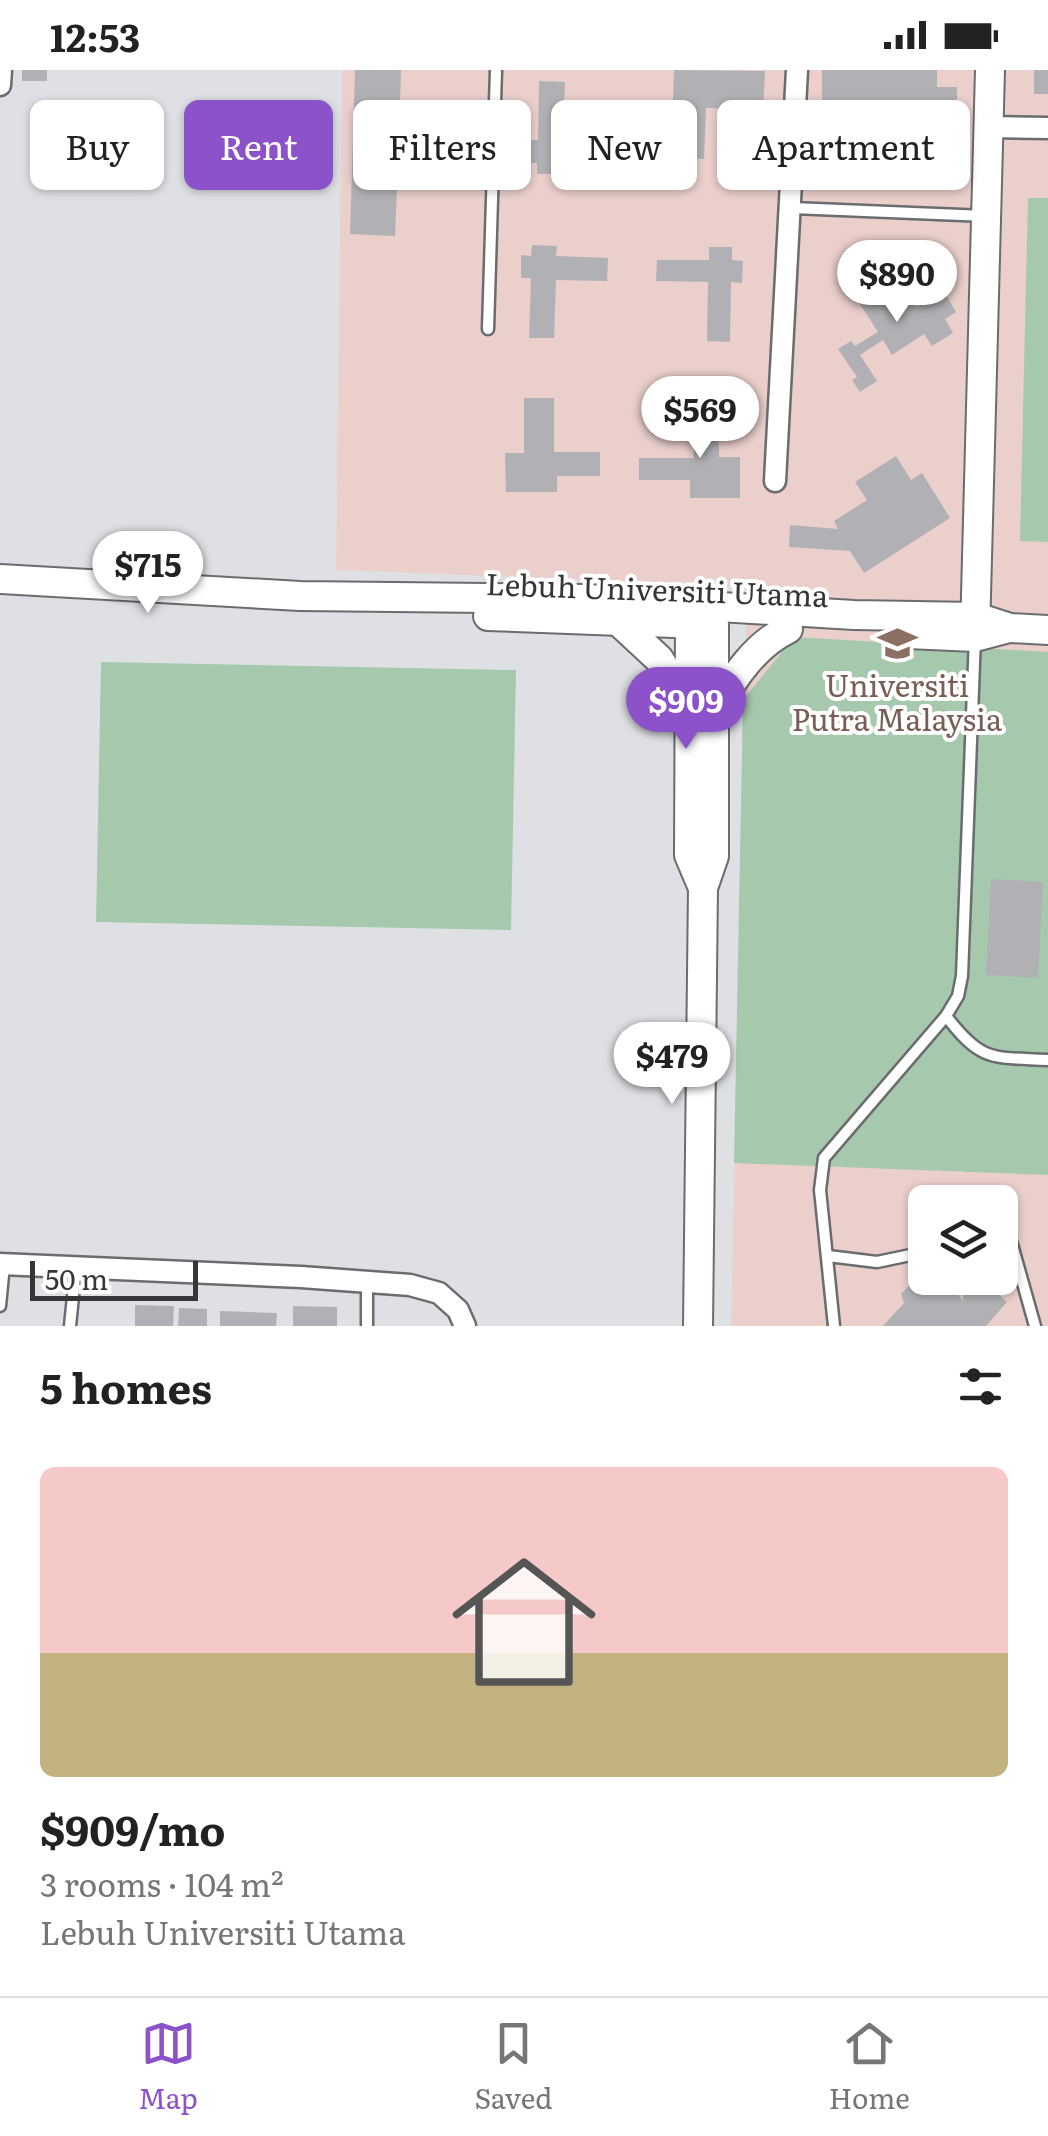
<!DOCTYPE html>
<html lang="en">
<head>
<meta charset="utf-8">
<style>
  body { margin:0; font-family:Literata,serif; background:#f6f6f6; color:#222; height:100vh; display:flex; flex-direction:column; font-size:38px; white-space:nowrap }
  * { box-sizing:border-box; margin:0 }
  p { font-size:32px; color:#767676 }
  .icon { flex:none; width:55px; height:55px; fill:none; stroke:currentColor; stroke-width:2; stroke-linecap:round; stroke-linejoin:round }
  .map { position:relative; height:1256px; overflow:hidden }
  .panel { display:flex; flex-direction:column; background:#fff; flex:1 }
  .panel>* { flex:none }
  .top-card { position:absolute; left:30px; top:30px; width:990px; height:90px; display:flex; gap:20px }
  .tools { position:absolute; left:908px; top:1115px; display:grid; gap:20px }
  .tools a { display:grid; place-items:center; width:110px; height:110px; border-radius:15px; background:#fff; box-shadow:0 2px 8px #0004; font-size:50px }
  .scale { position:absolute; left:30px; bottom:25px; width:168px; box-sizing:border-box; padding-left:10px; border:5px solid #353637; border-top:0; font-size:28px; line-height:35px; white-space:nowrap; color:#353637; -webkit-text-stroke:8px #fff; paint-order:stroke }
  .price { position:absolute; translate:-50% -85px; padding:0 22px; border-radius:35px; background:#fff; color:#222; font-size:32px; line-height:65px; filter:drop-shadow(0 2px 5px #0008) }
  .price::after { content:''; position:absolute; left:50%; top:60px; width:30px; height:22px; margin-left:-15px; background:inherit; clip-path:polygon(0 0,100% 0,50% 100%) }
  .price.current { background:#8c52c9; color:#fff }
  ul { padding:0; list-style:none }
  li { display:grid; align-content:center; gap:20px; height:530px; padding:0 40px }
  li+li { border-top:2px solid #e0e0e0 }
  li span { display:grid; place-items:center; height:310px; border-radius:15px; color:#555 }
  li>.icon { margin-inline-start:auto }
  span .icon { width:180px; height:180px; fill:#fffc; stroke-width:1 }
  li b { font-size:42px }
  h2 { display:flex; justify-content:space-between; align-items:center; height:120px; padding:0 40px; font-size:42px }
  .tag { padding:0 35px; border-radius:15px; background:#fff; box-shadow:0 2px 8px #0004; font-size:35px; line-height:90px }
  .tag.current { background:#8c52c9; color:#fff }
  .status { display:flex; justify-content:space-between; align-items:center; height:70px; padding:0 50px; background:#fff; direction:ltr }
  .status svg { height:28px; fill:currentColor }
  .dock { display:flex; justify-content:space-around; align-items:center; height:140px; border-top:2px solid #e0e0e0; background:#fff; font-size:28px; color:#767676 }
  .dock a { display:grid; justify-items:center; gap:5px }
  .dock .current { color:#8c52c9 }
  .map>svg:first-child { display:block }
  .education { fill:#eacfcb; fill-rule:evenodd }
  .green { fill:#a6c9ad }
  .building { fill:#b1b1b5 }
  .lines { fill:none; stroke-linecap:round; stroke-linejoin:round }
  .lane-casing { stroke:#6a6c70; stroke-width:15 }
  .street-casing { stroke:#6a6c70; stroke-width:25 }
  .secondary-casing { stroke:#6a6c70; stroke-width:32 }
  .lane { stroke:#fff; stroke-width:10 }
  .street { stroke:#fff; stroke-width:20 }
  .secondary { stroke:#fff; stroke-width:28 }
  .labels { text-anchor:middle; stroke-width:8; stroke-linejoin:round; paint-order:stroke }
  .street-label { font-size:30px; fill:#353637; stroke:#fff }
  .education-label { font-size:30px; fill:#785e54; stroke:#fff }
</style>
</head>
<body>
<div class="status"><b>12:53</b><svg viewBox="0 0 49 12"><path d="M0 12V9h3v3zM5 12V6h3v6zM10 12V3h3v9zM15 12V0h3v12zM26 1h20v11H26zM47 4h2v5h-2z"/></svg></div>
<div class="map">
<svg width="1048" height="1256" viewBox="0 0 1048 1256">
  <rect width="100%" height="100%" fill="#dee0e4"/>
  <path class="education" d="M342 0H1048V1256H731L747 516 336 500ZM925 1132H1000V1208H925Z"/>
  <g class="green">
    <polygon points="1028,128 1048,128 1048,472 1020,471"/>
    <polygon points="794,567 1048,582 1048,1105 734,1093 743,630"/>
    <polygon points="101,592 516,600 511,860 96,852"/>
  </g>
  <g class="building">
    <rect x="22" y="0" width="25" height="11"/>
    <polygon points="355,0 401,0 399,70 419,71 418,97 398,96 395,166 350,164"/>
    <polygon points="674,0 765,1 763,40 706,38 704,89 671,88"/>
    <polygon points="822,0 937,0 937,17 957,17 957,41 935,41 934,97 906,97 906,54 822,53"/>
    <rect x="1034" y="0" width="14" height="24"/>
    <polygon points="539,11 565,12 563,57 614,59 613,95 562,94 562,104 537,104 537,93 527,93 528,70 538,70"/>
    <polygon points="532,175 557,176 556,186 608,188 607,211 556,210 554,268 529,268 531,208 521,208 521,185 531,186"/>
    <polygon points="709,177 732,177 732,190 743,191 742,213 731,212 730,272 707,271 708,212 656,211 657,190 709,190"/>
    <polygon points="898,207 917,237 943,220 956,242 945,249 953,263 932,276 924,264 892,285 883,270 860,285 877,311 860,322 852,310 857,307 838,279 851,271 855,276 878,262 858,231"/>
    <polygon points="524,328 554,328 554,382 600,382 600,406 557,406 557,422 506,422 505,383 524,383"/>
    <polygon points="694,332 719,332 719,387 740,387 740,428 690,428 690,410 639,410 639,388 694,388"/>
    <polygon points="896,386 911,410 922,403 950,448 864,503 850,481 789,477 790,455 838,459 834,451 867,430 855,412"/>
    <polygon points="991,809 1043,812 1038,908 986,905"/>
    <polygon points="925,1199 925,1208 945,1208 963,1231 964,1208 989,1208 988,1215 1007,1232 986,1256 883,1256 904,1233 901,1224"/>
    <polygon points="135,1235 174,1236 173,1256 135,1256"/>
    <polygon points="293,1236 337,1237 337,1256 293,1256"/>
    <polygon points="179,1238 207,1239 207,1256 178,1256"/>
    <polygon points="220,1241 277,1243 276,1256 220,1256"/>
  </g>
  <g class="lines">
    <defs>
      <g id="lane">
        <polyline points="792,138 986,146"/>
        <polyline points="488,259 496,0"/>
        <path d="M946 946C982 993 992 987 1048 990"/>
        <polyline points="1000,1159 1011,1171 1035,1256"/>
        <polyline points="828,1186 877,1192 925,1182"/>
        <polyline points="0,1236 4,1195"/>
        <polyline points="70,1256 76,1197"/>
        <polyline points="367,1256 367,1212"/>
        <polyline points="834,1256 820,1120 824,1088 946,946 958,926 962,906 975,567"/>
      </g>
      <g id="street">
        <polyline points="0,15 1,0"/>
        <polyline points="989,57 1048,58"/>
        <polyline points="775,411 797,0"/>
        <polyline points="0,1194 301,1207 410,1215 439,1223 458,1240 465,1256"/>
      </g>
      <g id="secondary">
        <polyline points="0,509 300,526 585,529 854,545 976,547 1010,558 1048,560"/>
        <polyline points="683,543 697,544 714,554 714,786 703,818 698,1256"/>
        <polyline points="702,545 690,553 689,785 703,818"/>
        <polyline points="488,546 700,554"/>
        <polyline points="618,551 659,589 689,638"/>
        <polyline points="975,563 990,0"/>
        <polyline points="908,564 975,567 1009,558"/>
        <path d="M716 638C734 607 755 575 788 559"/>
      </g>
    </defs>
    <use href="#lane" class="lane-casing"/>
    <use href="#street" class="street-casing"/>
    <use href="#secondary" class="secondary-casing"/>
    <use href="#lane" class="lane"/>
    <use href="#street" class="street"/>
    <use href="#secondary" class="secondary"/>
  </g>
  <defs>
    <symbol id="university-bare" viewBox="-9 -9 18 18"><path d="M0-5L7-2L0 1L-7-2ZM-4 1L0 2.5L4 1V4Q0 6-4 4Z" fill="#8d6e63" stroke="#fff" stroke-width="2.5" paint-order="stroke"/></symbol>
  </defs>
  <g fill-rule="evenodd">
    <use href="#university-bare" x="870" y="546" width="55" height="55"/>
  </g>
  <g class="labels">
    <g class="street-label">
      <text transform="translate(657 521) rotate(2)" y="10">Lebuh Universiti Utama</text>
    </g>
    <g class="education-label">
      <text x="897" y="627">Universiti<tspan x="897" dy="34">Putra Malaysia</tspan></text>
    </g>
  </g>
</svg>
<div class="tools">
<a><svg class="icon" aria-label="layers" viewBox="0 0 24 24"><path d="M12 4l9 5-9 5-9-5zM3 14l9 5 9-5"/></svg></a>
</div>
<div class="scale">50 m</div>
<b class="price" style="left:897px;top:255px">$890</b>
<b class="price" style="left:700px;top:391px">$569</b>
<b class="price" style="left:148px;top:546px">$715</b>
<b class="price current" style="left:686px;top:682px">$909</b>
<b class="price" style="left:672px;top:1037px">$479</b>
<div class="top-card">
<a class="tag">Buy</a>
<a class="tag current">Rent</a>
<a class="tag">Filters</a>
<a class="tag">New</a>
<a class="tag">Apartment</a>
</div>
</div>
<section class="panel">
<h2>5 homes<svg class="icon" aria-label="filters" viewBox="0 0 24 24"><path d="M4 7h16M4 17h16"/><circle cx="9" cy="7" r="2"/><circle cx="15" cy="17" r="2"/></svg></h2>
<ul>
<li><span style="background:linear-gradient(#f6c9c9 60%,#c2b280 0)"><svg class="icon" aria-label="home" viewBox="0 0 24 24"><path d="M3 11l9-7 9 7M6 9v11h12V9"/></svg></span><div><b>$909/mo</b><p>3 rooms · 104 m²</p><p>Lebuh Universiti Utama</p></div></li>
</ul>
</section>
<nav class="dock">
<a class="current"><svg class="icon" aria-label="map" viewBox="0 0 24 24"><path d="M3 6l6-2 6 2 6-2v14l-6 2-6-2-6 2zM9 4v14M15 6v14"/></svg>Map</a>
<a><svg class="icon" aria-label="saved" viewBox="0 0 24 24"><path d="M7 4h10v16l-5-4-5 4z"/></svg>Saved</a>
<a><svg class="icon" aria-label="home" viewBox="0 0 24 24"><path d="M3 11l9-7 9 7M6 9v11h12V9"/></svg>Home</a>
</nav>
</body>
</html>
